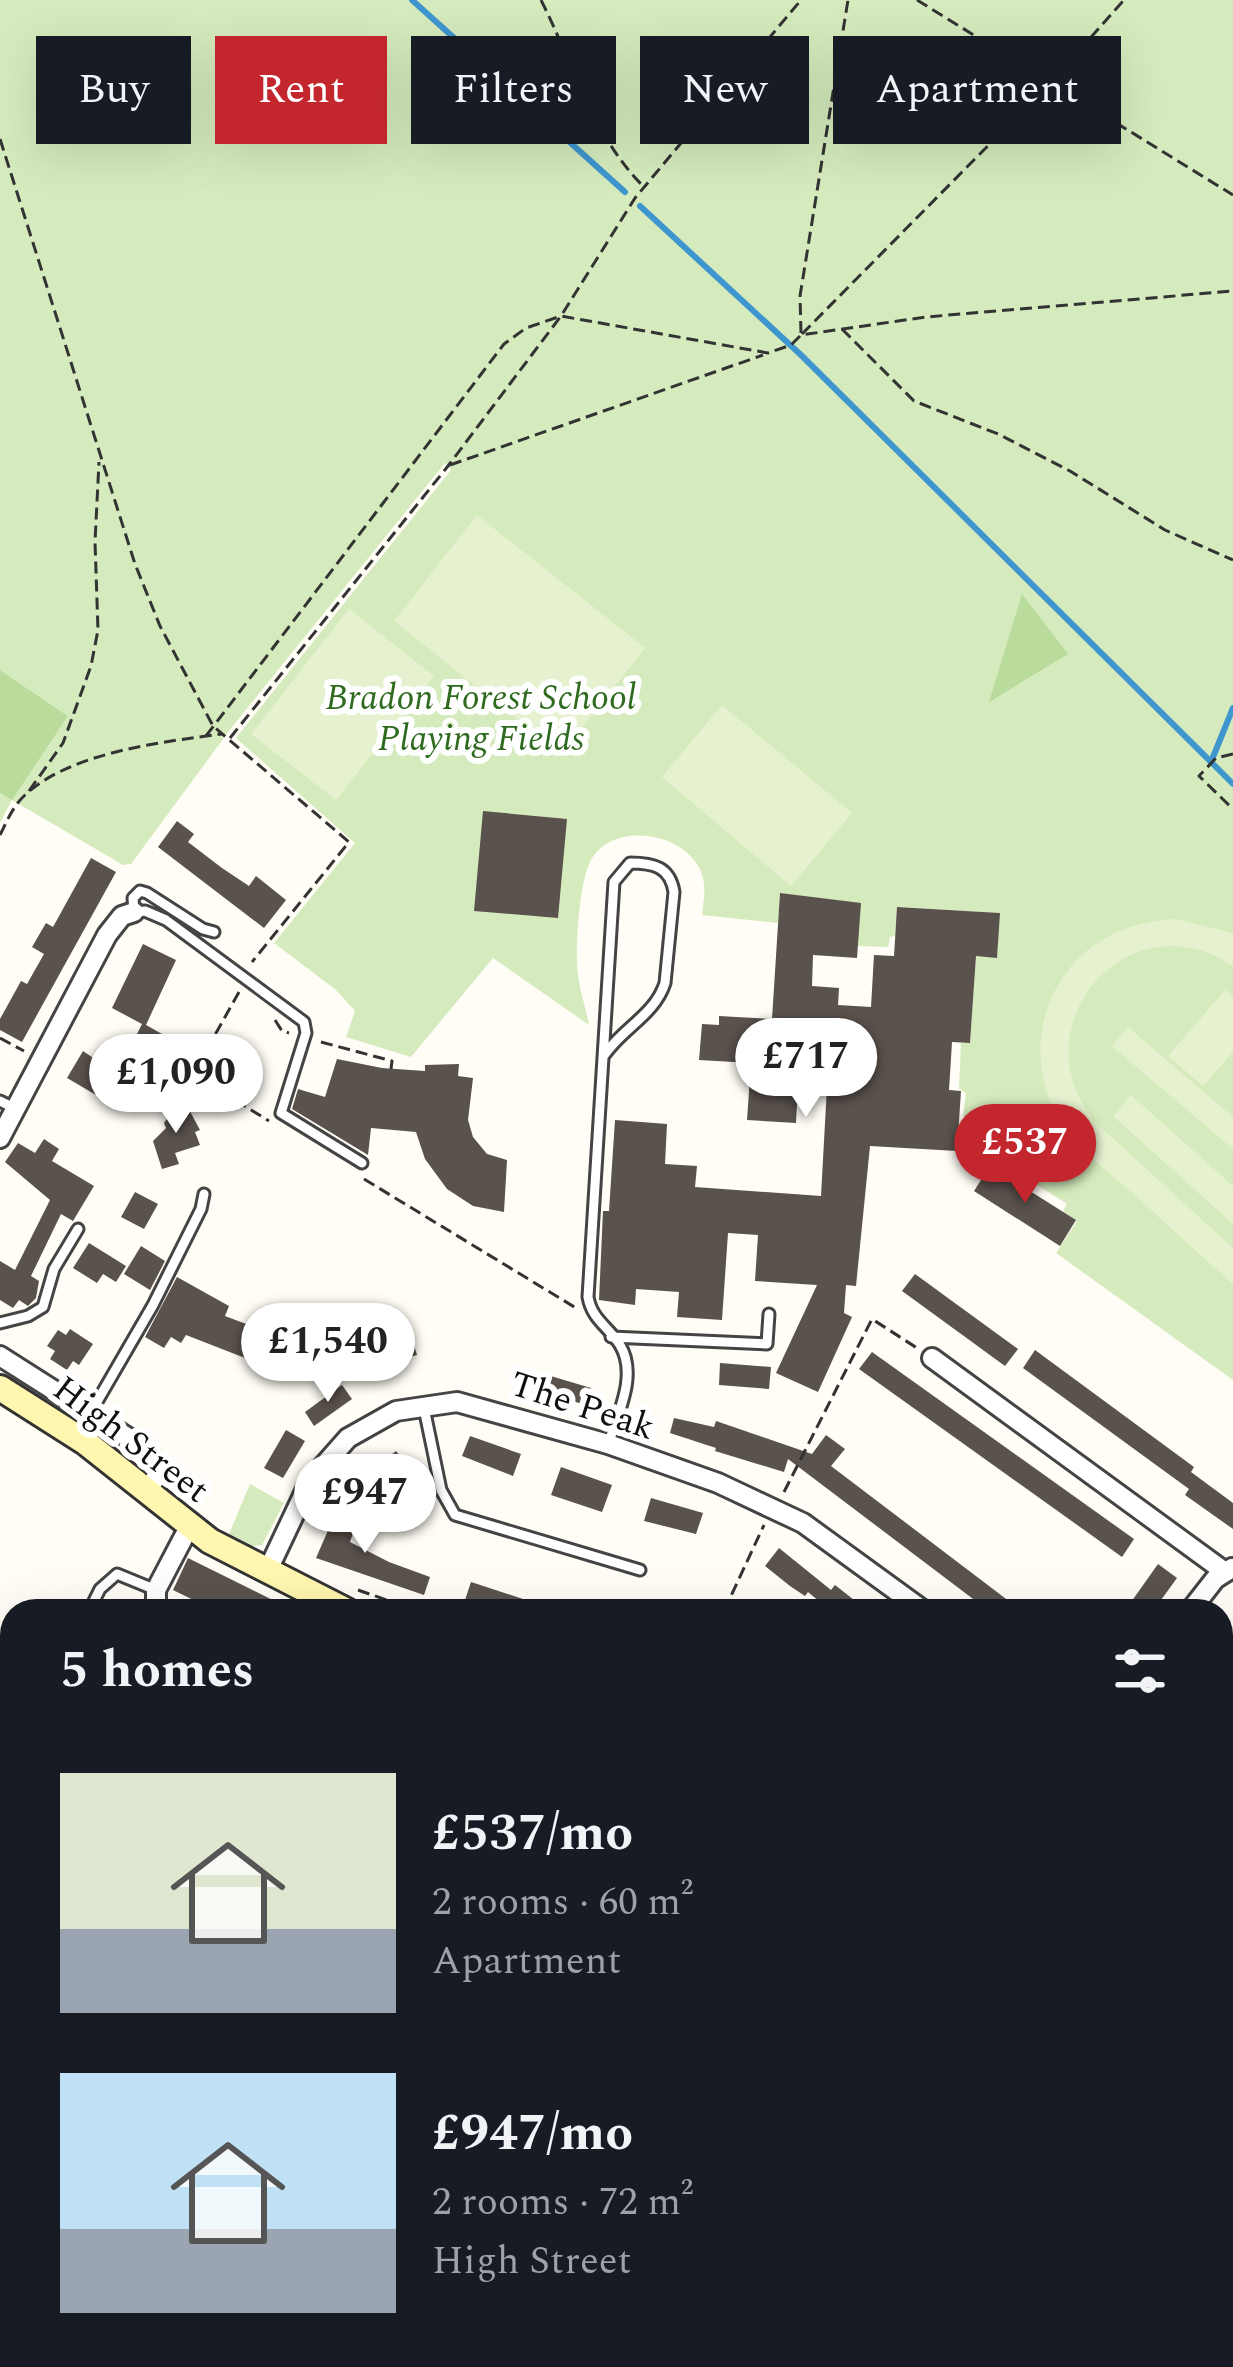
<!DOCTYPE html>
<html lang="en">
<head>
<meta charset="utf-8">
<style>
  body { margin:0; font-family:Spectral,serif; background:#20242c; color:#f1f3f6; height:100vh; display:flex; flex-direction:column; font-size:45px; white-space:nowrap }
  * { box-sizing:border-box; margin:0 }
  p { font-size:39px; color:#9ea1a6 }
  .icon { flex:none; width:66px; height:66px; fill:none; stroke:currentColor; stroke-width:2; stroke-linecap:round; stroke-linejoin:round }
  .map { position:relative; flex:1; overflow:hidden }
  .side { position:absolute; left:0px; top:1599px; width:1233px; height:768px; display:flex; flex-direction:column; background:#171b24; border-radius:36px 36px 0 0; box-shadow:0 12px 48px #0002 }
  .side>* { flex:none }
  .banner { position:absolute; left:36px; top:36px; width:1161px; height:108px; display:flex; gap:24px }
  .price { position:absolute; translate:-50% -102px; padding:0 27px; border-radius:42px; background:#fff; color:#222; font-size:39px; line-height:78px; filter:drop-shadow(0 3px 6px #0008) }
  .price::after { content:''; position:absolute; left:50%; top:72px; width:36px; height:27px; margin-left:-18px; background:inherit; clip-path:polygon(0 0,100% 0,50% 100%) }
  .price.active { background:#c4262e; color:#fff }
  ul { padding:0; list-style:none }
  li { display:flex; align-items:center; gap:36px; height:300px; padding:0 60px }
  li span { display:grid; place-items:center; flex:none; width:336px; height:240px; border-radius:0px; color:#555 }
  li>.icon { margin-inline-start:auto }
  span .icon { width:144px; height:144px; fill:#fffc; stroke-width:1 }
  li b { font-size:51px }
  h2 { display:flex; justify-content:space-between; align-items:center; height:144px; padding:0 60px; font-size:51px }
  .tag { padding:0 42px; border-radius:0px; background:#171b24; box-shadow:0 12px 48px #0002; font-size:42px; line-height:108px }
  .tag.active { background:#c4262e; color:#fff }
  .map>svg:first-child { display:block }
  .green { fill:#d5ebbd }
  .forest { fill:#b9dc9c }
  .pitch { fill:#e6f2cf }
  .lines { fill:none; stroke-linecap:round; stroke-linejoin:round }
  .stream { stroke:#3f96cf; stroke-width:6 }
  .building { fill:#5a524d }
  .lane-casing { stroke:#444; stroke-width:15 }
  .street-casing { stroke:#444; stroke-width:24 }
  .secondary-casing { stroke:#333; stroke-width:30 }
  .path { stroke:#333; stroke-width:3; stroke-dasharray:12 6; stroke-linecap:butt }
  .lane { stroke:#fff; stroke-width:9 }
  .street { stroke:#fff; stroke-width:18 }
  .secondary { stroke:#fff6b0; stroke-width:24 }
  .labels { text-anchor:middle; stroke-width:12; stroke-linejoin:round; paint-order:stroke }
  .park-label { font-size:36px; font-style:italic; fill:#2f6b1f; stroke:#fff }
  .street-label { font-size:36px; fill:#111; stroke:#fff }
</style>
</head>
<body>
<div class="map">
<svg width="1233" height="2367" viewBox="0 0 1233 2367">
  <rect width="100%" height="100%" fill="#fffdf5"/>
  <g class="green">
    <path d="M0 0H1233V1380L1056 1253 1077 1221 1063 1211 1067 1204 992 1156 1019 1123 1004 1116 987 1154 963 1150 968 1117 963 1116 966 1093 959 1089 961 1043H970L976 956 997 957 999 913 898 907 895 936 890 937 888 947 858 946 840 902 780 893 778 923 702 915C704 898 707 885 700 869 682 832 613 821 591 860 580 879 576 939 577 961 577 982 585 1005 589 1025L493 958 411 1057 346 1037 355 1011 336 990 274 943 355 843 236 738 451 470 445 463 232 727 131 864 123 865 12 800 0 823V793L11 799 68 716 0 670Z"/>
    <polygon points="250,1484 284,1503 262,1545 247,1547 229,1534"/>
    <polygon points="0,1945 12,1951 12,2355 1221,2355 1221,2205 1233,2213 1233,2367 0,2367"/>
  </g>
  <g class="forest">
    <polygon points="1022,594 1068,654 989,702"/>
    <polygon points="0,670 68,716 12,800 0,793"/>
  </g>
  <g class="pitch">
    <polygon points="477,515 645,648 561,754 394,621"/>
    <polygon points="349,609 434,676 336,800 251,734"/>
    <polygon points="722,705 852,813 791,886 662,777"/>
    <path d="M1175 919 1233 933V966C1130 896 1017 1024 1094 1121L1233 1248V1284C1201 1256 1170 1227 1138 1198 1116 1178 1090 1159 1071 1136 1035 1093 1030 1029 1060 982 1086 940 1127 922 1175 919Z"/>
    <polygon points="1225,990 1233,997 1233,1052 1203,1086 1168,1056"/>
    <polygon points="1128,1027 1233,1117 1233,1149 1112,1046"/>
    <polygon points="1131,1095 1233,1186 1233,1224 1113,1116"/>
  </g>
  <g class="lines">
    <g class="stream">
      <polyline points="412,0 625,192"/>
      <polyline points="640,206 801,355 1211,762 1233,708"/>
      <polyline points="1211,762 1233,784"/>
    </g>
  </g>
  <g class="building">
    <polygon points="483,811 567,819 558,918 474,911"/>
    <polygon points="177,821 194,834 188,842 222,868 249,886 256,876 286,900 264,928 158,847"/>
    <polygon points="91,858 116,872 22,1042 0,1030 0,1019 21,981 27,984 44,954 32,947 46,923 53,927"/>
    <polygon points="780,893 861,903 857,958 813,955 812,986 839,988 838,1005 871,1007 874,955 894,956 897,907 1000,913 997,958 976,956 970,1043 952,1042 949,1090 961,1091 957,1151 870,1146 856,1286 846,1285 844,1313 852,1317 818,1392 776,1373 817,1285 755,1281 758,1235 728,1233 722,1320 677,1317 679,1292 636,1289 635,1305 599,1300 603,1211 609,1211 615,1120 667,1124 665,1164 697,1166 695,1187 821,1196 828,1068 799,1066 796,1123 747,1120 751,1063 699,1060 702,1024 719,1025 719,1016 772,1019"/>
    <polygon points="143,944 176,960 146,1025 162,1034 169,1056 154,1048 120,1109 67,1078 83,1051 117,1074 142,1024 112,1008"/>
    <polygon points="220,1036 259,1061 237,1096 198,1071"/>
    <polygon points="337,1059 382,1068 425,1071 425,1065 459,1064 458,1076 473,1078 468,1120 473,1137 487,1154 507,1160 504,1212 473,1206 447,1189 425,1159 416,1132 371,1128 368,1155 292,1109 298,1089 325,1097"/>
    <polygon points="186,1104 200,1130 195,1132 200,1145 175,1153 179,1164 162,1169 153,1141 166,1128 164,1123 174,1108"/>
    <polygon points="44,1139 59,1149 52,1161 94,1186 73,1221 61,1214 31,1276 39,1281 36,1298 28,1306 19,1300 13,1308 0,1300 0,1261 15,1270 50,1200 5,1162 18,1143 35,1153"/>
    <polygon points="990,1166 1076,1220 1060,1246 974,1191"/>
    <polygon points="135,1192 158,1204 144,1229 121,1217"/>
    <polygon points="89,1243 126,1266 116,1282 103,1274 97,1283 73,1268"/>
    <polygon points="141,1246 165,1261 150,1290 124,1274"/>
    <polygon points="915,1274 1018,1349 1005,1366 902,1291"/>
    <polygon points="177,1277 229,1306 225,1316 257,1328 245,1358 186,1335 181,1343 171,1337 164,1348 145,1337"/>
    <polygon points="70,1329 93,1344 79,1365 73,1361 67,1370 50,1359 55,1351 47,1346 58,1330 66,1335"/>
    <polygon points="412,1339 417,1355 372,1368 368,1351"/>
    <polygon points="1035,1350 1194,1467 1191,1472 1233,1503 1233,1529 1185,1495 1189,1489 1023,1368"/>
    <polygon points="872,1352 1134,1539 1122,1557 859,1369"/>
    <polygon points="720,1363 771,1367 769,1389 719,1385"/>
    <polygon points="544,1374 591,1388 585,1405 539,1390"/>
    <polygon points="342,1385 352,1399 314,1426 305,1412"/>
    <polygon points="674,1418 714,1427 716,1421 812,1454 826,1435 845,1449 831,1466 1022,1611 989,1611 788,1459 784,1472 715,1451 716,1448 670,1433"/>
    <polygon points="286,1430 305,1441 283,1478 264,1468"/>
    <polygon points="470,1436 521,1454 513,1476 462,1456"/>
    <polygon points="396,1451 410,1469 369,1503 354,1485"/>
    <polygon points="561,1467 612,1485 602,1512 551,1495"/>
    <polygon points="651,1498 703,1513 696,1534 644,1521"/>
    <polygon points="344,1507 360,1512 350,1542 389,1562 430,1577 424,1595 316,1558 336,1512 342,1512"/>
    <polygon points="779,1548 831,1590 835,1585 868,1611 831,1611 808,1592 805,1596 790,1586 765,1566"/>
    <polygon points="188,1558 295,1611 216,1611 173,1590"/>
    <polygon points="1158,1564 1177,1578 1153,1611 1138,1611 1129,1605"/>
    <polygon points="471,1582 523,1599 519,1611 498,1611 465,1600"/>
  </g>
  <g class="lines">
    <defs>
      <g id="lane">
        <polyline points="214,932 203,929 147,893 140,891 133,898 134,912 145,911 166,920 304,1022 306,1033 281,1113 362,1163"/>
        <path d="M603 1057C621 1029 655 1015 665 983L674 892C670 867 654 863 630 863L614 882 588 1297C592 1320 609 1327 620 1345 638 1375 618 1413 609 1442"/>
        <polyline points="0,1101 16,1109"/>
        <polyline points="0,1323 28,1316 43,1307 54,1269 78,1229"/>
        <polyline points="611,1337 767,1344 769,1314"/>
        <polyline points="424,1408 441,1490 455,1515 640,1570"/>
        <polyline points="91,1412 153,1305 201,1209 204,1194"/>
        <polyline points="89,1611 100,1589 117,1574 156,1590"/>
        <polyline points="892,1611 905,1596"/>
      </g>
      <g id="street">
        <polyline points="0,1138 107,935 122,916 134,912"/>
        <polyline points="0,1356 146,1449 156,1462 158,1474 146,1493"/>
        <polyline points="932,1358 1225,1572"/>
        <polyline points="267,1572 310,1481 348,1438 396,1411 457,1402 608,1444 718,1483 803,1523 924,1611"/>
        <polyline points="156,1611 156,1590 189,1527"/>
        <polyline points="1190,1611 1215,1579 1232,1568"/>
        <polyline points="1221,1833 1233,1842"/>
      </g>
      <g id="secondary">
        <polyline points="0,1388 85,1442 210,1541 347,1611"/>
        <polyline points="1221,2051 1233,2062"/>
      </g>
    </defs>
    <use href="#lane" class="lane-casing"/>
    <use href="#street" class="street-casing"/>
    <use href="#secondary" class="secondary-casing"/>
    <g class="path">
      <path d="M541 0C573 63 592 135 643 186"/>
      <polyline points="917,0 1233,195"/>
      <polyline points="0,139 135,564 160,626 213,726 349,842 252,962"/>
      <polyline points="842,329 914,401 998,434 1070,471 1165,530 1233,560"/>
      <polyline points="801,333 800,296 848,0"/>
      <polyline points="802,334 1051,82 1124,0"/>
      <polyline points="450,465 763,355"/>
      <polyline points="206,736 504,344 526,328 561,316 768,353 791,345 801,335 926,317 1233,291"/>
      <polyline points="230,738 448,466 561,316 635,198 801,0"/>
      <polyline points="1233,754 1216,758 1199,776 1233,809"/>
      <polyline points="29,791 63,743 91,666 98,630 95,542 99,462"/>
      <path d="M0 835C7 821 13 806 25 795 71 752 162 742 222 734"/>
      <polyline points="239,992 193,1074 269,1121"/>
      <polyline points="275,1020 282,1031 289,1033"/>
      <polyline points="0,1038 24,1051"/>
      <polyline points="321,1042 392,1061 391,1069"/>
      <polyline points="364,1179 576,1308"/>
      <polyline points="784,1492 872,1319 917,1348"/>
      <polyline points="358,1590 418,1611"/>
      <polyline points="724,1611 764,1525"/>
      <polyline points="0,2221 12,2228"/>
      <polyline points="226,2367 226,2355"/>
    </g>
    <use href="#lane" class="lane"/>
    <use href="#street" class="street"/>
    <use href="#secondary" class="secondary"/>
  </g>
  <g class="labels">
    <g class="park-label">
      <text x="481" y="709">Bradon Forest School<tspan x="481" dy="41">Playing Fields</tspan></text>
    </g>
    <g class="street-label">
      <text transform="translate(583 1404) rotate(18)" y="13">The Peak</text>
      <text transform="translate(132 1438) rotate(37)" y="13">High Street</text>
    </g>
  </g>
</svg>
<b class="price" style="left:806px;top:1120px">£717</b>
<b class="price" style="left:176px;top:1136px">£1,090</b>
<b class="price active" style="left:1025px;top:1206px">£537</b>
<b class="price" style="left:328px;top:1405px">£1,540</b>
<b class="price" style="left:365px;top:1556px">£947</b>
<div class="banner">
<a class="tag">Buy</a>
<a class="tag active">Rent</a>
<a class="tag">Filters</a>
<a class="tag">New</a>
<a class="tag">Apartment</a>
</div>
<section class="side">
<h2>5 homes<svg class="icon" aria-label="filters" viewBox="0 0 24 24"><path d="M4 7h16M4 17h16"/><circle cx="9" cy="7" r="2"/><circle cx="15" cy="17" r="2"/></svg></h2>
<ul>
<li><span style="background:linear-gradient(#dfe7d0 65%,#9aa5b1 0)"><svg class="icon" aria-label="home" viewBox="0 0 24 24"><path d="M3 11l9-7 9 7M6 9v11h12V9"/></svg></span><div><b>£537/mo</b><p>2 rooms · 60 m²</p><p>Apartment</p></div></li>
<li><span style="background:linear-gradient(#bfe0f5 65%,#9aa5b1 0)"><svg class="icon" aria-label="home" viewBox="0 0 24 24"><path d="M3 11l9-7 9 7M6 9v11h12V9"/></svg></span><div><b>£947/mo</b><p>2 rooms · 72 m²</p><p>High Street</p></div></li>
</ul>
</section>
</div>
</body>
</html>
